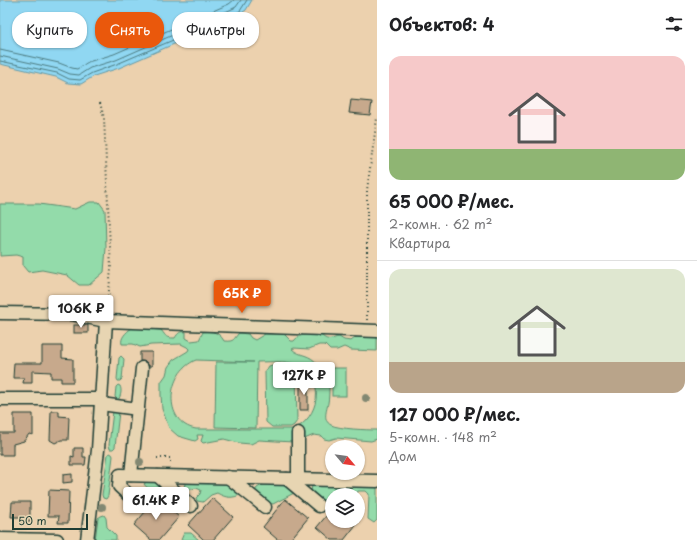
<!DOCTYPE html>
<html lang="ru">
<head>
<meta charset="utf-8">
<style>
  body { margin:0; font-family:"Playpen Sans",sans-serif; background:#f6f6f6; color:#202124; height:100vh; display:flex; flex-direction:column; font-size:15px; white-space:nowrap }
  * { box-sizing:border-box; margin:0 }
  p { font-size:13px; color:#757577 }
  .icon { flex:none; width:22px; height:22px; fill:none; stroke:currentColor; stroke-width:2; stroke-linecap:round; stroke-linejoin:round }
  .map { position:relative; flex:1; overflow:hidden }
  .side { display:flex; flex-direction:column; background:#fff; width:320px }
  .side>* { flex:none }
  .top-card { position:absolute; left:12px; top:12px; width:305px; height:36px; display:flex; gap:8px }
  .needle { width:26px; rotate:119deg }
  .tools { position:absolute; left:325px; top:440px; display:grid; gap:8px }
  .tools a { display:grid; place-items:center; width:40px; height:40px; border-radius:50%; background:#fff; box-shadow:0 1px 3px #0004; font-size:20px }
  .scale { position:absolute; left:12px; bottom:10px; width:76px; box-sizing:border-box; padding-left:4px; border:2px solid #1f3d34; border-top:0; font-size:11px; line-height:14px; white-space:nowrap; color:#1f3d34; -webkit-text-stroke:3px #e7d5b2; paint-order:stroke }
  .price { position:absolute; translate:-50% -34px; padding:0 9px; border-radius:4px; background:#fff; color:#222; font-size:13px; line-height:26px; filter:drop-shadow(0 1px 2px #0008) }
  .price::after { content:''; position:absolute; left:50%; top:24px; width:12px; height:9px; margin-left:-6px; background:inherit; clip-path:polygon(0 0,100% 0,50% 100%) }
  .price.active { background:#ea580c; color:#fff }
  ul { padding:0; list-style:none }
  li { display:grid; align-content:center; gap:8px; height:212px; padding:0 12px }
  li+li { border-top:1px solid #e0e0e0 }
  li span { display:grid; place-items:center; height:124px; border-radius:12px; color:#555 }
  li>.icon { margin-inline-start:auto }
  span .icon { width:72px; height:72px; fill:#fffc; stroke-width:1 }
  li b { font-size:17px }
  h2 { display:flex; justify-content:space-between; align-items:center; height:48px; padding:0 12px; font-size:17px }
  .pill { padding:0 14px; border-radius:16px; background:#fff; box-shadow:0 1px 3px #0004; font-size:14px; line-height:36px }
  .pill.active { background:#ea580c; color:#fff }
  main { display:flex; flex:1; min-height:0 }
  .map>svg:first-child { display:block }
  .green { fill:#93dbaa; stroke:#598c6f; fill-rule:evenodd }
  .water { fill:#90d7f2; stroke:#6399a6 }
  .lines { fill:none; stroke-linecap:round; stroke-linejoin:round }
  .shore { stroke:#4c7b80; stroke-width:1 }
  .building { fill:#c7a98c; stroke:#1f3d34 }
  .minor-casing { stroke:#1f3d34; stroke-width:15 }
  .path { stroke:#1f3d34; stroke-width:2; stroke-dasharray:1 3; stroke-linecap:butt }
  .minor { stroke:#e7d5b2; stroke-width:12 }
  .tree { fill:#828872 }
</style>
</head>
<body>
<main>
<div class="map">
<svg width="377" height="540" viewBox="0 0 377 540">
  <rect width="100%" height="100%" fill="#ecd1ae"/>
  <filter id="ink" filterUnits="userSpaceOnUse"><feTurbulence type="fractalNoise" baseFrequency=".025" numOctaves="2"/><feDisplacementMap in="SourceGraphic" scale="8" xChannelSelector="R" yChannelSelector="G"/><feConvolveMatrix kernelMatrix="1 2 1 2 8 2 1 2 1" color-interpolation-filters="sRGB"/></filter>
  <g filter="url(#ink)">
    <g class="green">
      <polygon points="90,202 99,202 105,210 106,248 104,272 89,285 79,285 67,275 42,270 28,272 23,266 23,257 16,255 0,256 0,204 39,204 75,209"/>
      <path d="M132 328 161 330C167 337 165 338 175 338 178 333 180 331 186 332V338L191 341 199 340 203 332C213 331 219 332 224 341 235 342 233 339 239 333L248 334 251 338 255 340 265 334H284L291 341H294C300 332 312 335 322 336 329 342 332 338 339 337L344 340 351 341 356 337H377V351L351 350 344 347 337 350H330L325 345H319L309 349 294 348 292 349C300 357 310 353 318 365 322 371 328 380 329 387 329 392 329 398 328 403 327 410 322 420 331 425 339 429 367 430 377 430V439L371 441 336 438 329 440 324 439 321 436 314 435 302 440 293 442 259 440 251 444 239 443 224 439 203 443 201 441 203 435H197L198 439 195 441 178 436 169 428 162 409 161 395V382L166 375 168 367 173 360 188 351 189 349 187 347 181 344 151 345 140 347 133 344H122C120 338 126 332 132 328ZM196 360 254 362H216L215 427 256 428 257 362C268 362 290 360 300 366 326 380 319 418 294 429H196C162 423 166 372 196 360Z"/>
      <polygon points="121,356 124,359 122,379 120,381 118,381 117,379 119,358"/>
      <path d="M272 365C280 365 293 362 296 370L297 421 294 425 291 427H272L266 422 265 372 269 366Z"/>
      <rect x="332" y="368" width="14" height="28"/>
      <path d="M118 385 120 386C122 390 121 396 118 400L115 397 116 387Z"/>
      <polygon points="113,411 119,412 115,447 113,449 110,449 109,445"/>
      <polygon points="110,453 112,454 113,456 108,496 106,499 103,498 102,495 108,454"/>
      <path d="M192 479 226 480 242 494C232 499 226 498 217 493L211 495 203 502 197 501 196 498 200 494 201 490 196 488 188 490 184 487 185 484Z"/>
      <path d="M154 480 159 483 160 487C152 490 149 491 144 484L148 481Z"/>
      <polygon points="283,482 292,487 294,493 273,504 268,503 255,491 257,488 262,485"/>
      <polygon points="321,482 377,484 377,520 374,523 368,519 369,494 366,491 358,491 356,495 332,495 332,502 327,505 311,491 312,486"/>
      <polygon points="104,515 106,518 107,527 116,536 116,540 95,540 98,518 101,516"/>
      <polygon points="184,533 191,533 199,540 181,540"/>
    </g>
    <polygon class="water" points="0,0 252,0 246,10 236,17 119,68 94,76 81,84 68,83 56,77 0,64"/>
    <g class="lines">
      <g class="shore">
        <polyline points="0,50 59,63 72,68 77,69 88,62 114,54 229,4 234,0"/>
        <polyline points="0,56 58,69 70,74 79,75 90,68 116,60 232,9 236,7 241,0"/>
        <polyline points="0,61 57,73 69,79 80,80 92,73 117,64 234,14 240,11 247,0"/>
      </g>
    </g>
    <g class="building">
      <polygon points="351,100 372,102 370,115 349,113"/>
      <rect x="74" y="325" width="14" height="8"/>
      <polygon points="42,346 62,346 62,358 73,359 73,382 61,382 61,378 51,378 51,372 32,371 32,383 23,383 24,378 13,378 14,363 42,363"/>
      <polygon points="140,352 152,352 152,366 149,366 146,362 140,361"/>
      <rect x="300" y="381" width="8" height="29"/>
      <polygon points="51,411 59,411 59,416 69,417 68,440 61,440 55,443 50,440"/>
      <polygon points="14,414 33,414 33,435 29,434 24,441 13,444 13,455 0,455 0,433 14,433"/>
      <polygon points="74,448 83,448 83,457 86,457 85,465 71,465 71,456 74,457"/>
      <polygon points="72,474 72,482 63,483 63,475"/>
      <polygon points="49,490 69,491 68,523 58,523 59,516 48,516"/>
      <polygon points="157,498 179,517 159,540 151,540 134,525"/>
      <polygon points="212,498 233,517 213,540 204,540 188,525"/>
      <polygon points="285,499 308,518 290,540 278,540 263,527"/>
      <polygon points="12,502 30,502 30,522 21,522 22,517 11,517"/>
      <polygon points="332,509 332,521 359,521 344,540 332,540 317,527"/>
    </g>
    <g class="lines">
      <defs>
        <g id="minor">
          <polyline points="0,313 71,314 106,321 377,331"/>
          <polyline points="0,399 101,399"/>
          <polyline points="101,404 138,409"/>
          <polyline points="298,433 298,479"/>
          <polyline points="131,475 142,368"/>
          <polyline points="158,476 191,506"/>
          <polyline points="228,477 265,507"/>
          <polyline points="287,479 319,506"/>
          <polyline points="138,504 119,486 120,475 377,481"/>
          <polyline points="0,539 57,540"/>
          <polyline points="87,540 98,450 106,321"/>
        </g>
      </defs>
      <use href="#minor" class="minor-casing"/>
      <g class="path">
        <polyline points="100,103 104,118 111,269 107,311"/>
        <polyline points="367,320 367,190 377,118"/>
        <polyline points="157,458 170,458 170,465"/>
      </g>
      <use href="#minor" class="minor"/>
    </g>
    <g class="tree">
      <circle cx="366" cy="398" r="4"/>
      <circle cx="140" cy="462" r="4"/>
      <circle cx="129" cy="505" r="4"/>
      <circle cx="102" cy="507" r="4"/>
    </g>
  </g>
</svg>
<div class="tools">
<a><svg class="needle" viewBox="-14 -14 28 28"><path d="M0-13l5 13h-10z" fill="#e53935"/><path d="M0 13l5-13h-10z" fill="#757577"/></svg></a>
<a><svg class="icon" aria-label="layers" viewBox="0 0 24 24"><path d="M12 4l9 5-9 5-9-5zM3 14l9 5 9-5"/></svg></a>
</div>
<div class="scale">50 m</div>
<b class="price active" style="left:242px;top:314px">65K ₽</b>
<b class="price" style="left:81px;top:329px">106K ₽</b>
<b class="price" style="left:304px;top:396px">127K ₽</b>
<b class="price" style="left:156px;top:521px">61.4K ₽</b>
<div class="top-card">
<a class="pill">Купить</a>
<a class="pill active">Снять</a>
<a class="pill">Фильтры</a>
</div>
</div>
<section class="side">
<h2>Объектов: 4<svg class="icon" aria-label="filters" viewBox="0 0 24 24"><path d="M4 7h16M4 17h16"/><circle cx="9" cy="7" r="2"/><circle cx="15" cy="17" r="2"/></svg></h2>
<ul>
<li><span style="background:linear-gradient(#f6c9c9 75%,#8fb573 0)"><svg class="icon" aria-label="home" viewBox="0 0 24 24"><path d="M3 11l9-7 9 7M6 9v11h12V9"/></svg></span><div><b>65 000 ₽/мес.</b><p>2-комн. · 62 m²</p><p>Квартира</p></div></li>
<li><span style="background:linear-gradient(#dfe7d0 75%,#b9a48a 0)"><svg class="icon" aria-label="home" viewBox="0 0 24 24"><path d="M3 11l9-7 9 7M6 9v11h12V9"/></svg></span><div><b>127 000 ₽/мес.</b><p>5-комн. · 148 m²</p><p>Дом</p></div></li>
</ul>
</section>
</main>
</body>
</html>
